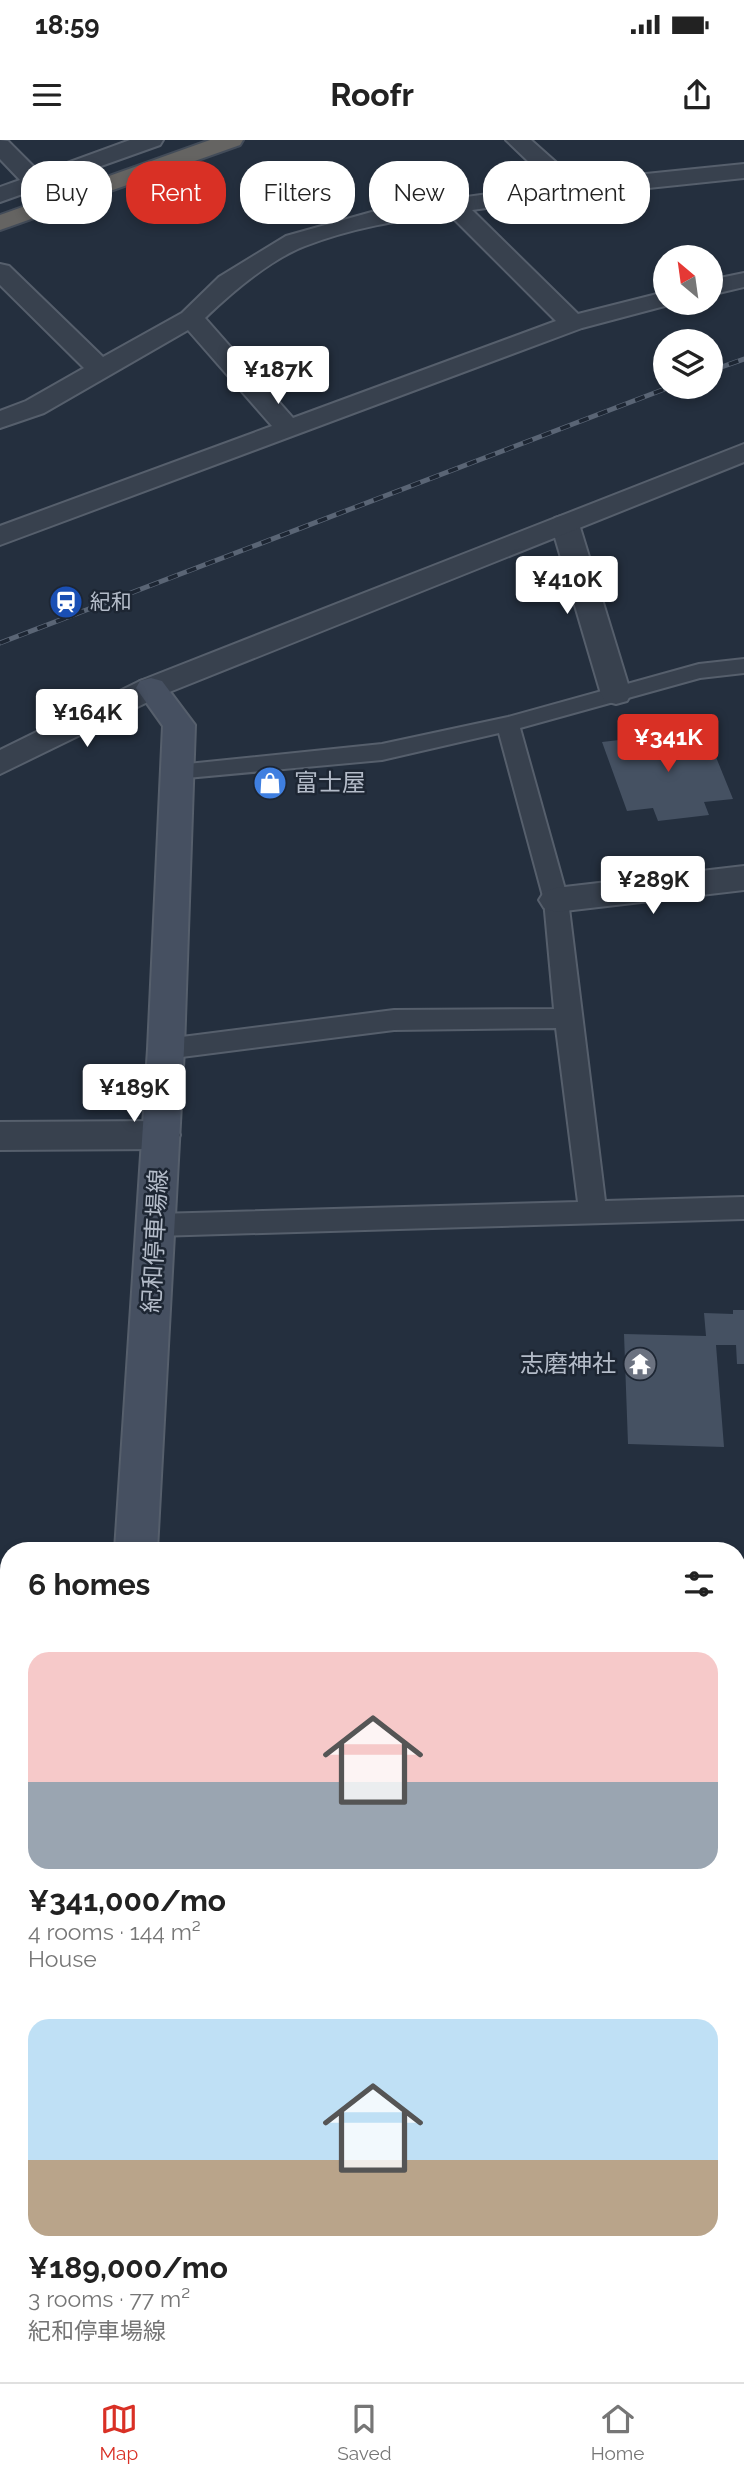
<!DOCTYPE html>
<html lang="en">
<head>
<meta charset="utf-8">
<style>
  body { margin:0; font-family:Raleway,"Noto Sans JP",sans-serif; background:#f6f6f6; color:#222; height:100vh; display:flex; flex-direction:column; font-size:26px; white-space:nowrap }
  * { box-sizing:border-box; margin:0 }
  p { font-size:23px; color:#767676 }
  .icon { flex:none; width:38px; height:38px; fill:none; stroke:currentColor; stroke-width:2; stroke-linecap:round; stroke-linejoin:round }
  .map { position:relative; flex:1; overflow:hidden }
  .panel { position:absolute; left:0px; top:1402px; width:746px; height:842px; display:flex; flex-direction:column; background:#fff; border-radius:28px 28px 0 0; box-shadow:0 4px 10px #0003 }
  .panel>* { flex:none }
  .banner { position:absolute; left:21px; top:21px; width:704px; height:63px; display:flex; gap:14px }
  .needle { width:46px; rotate:331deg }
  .tools { position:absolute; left:653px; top:105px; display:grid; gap:14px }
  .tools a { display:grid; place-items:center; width:70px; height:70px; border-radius:50%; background:#fff; box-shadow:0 4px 10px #0003; font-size:35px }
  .price { position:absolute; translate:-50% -60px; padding:0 16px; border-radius:7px; background:#fff; color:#222; font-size:23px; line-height:46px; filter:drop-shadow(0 2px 4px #0008) }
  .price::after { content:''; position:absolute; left:50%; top:42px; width:21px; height:16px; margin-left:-10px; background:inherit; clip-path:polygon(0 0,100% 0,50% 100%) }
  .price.selected { background:#d93025; color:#fff }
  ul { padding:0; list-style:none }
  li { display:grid; align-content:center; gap:14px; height:371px; padding:0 28px }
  li span { display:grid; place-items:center; height:217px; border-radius:21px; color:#555 }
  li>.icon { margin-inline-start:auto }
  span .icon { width:126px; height:126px; fill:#fffc; stroke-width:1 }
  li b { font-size:30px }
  h2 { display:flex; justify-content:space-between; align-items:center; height:84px; padding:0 28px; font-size:30px }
  .chip { padding:0 24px; border-radius:28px; background:#fff; box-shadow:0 4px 10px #0003; font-size:24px; line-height:63px }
  .chip.selected { background:#d93025; color:#fff }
  .status { display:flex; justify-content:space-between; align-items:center; height:49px; padding:0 35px; background:#fff; direction:ltr }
  .status svg { height:19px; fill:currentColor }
  header { display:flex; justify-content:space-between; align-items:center; height:91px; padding:0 28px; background:#fff; font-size:32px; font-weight:700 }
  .menu { display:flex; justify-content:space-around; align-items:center; height:98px; border-top:2px solid #e0e0e0; background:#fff; font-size:19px; color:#767676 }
  .menu a { display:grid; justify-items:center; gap:4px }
  .menu .selected { color:#d93025 }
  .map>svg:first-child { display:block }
  .building { fill:#455162 }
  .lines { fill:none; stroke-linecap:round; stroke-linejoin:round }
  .service-casing { stroke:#565f6c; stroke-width:4 }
  .minor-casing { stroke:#565f6c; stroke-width:4 }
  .tertiary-casing { stroke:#565f6c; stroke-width:4 }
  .secondary-casing { stroke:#565f6c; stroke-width:4 }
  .trunk-casing { stroke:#434c59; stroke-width:4 }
  .service { fill:#38414e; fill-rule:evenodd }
  .minor { fill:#38414e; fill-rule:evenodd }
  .tertiary { fill:#38414e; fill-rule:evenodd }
  .secondary { fill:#465061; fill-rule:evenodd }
  .trunk { fill:#656462; fill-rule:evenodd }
  .rail-casing { stroke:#5a6575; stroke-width:5 }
  .rail { stroke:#1d2633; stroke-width:3.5; stroke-dasharray:10; stroke-linecap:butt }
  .labels { text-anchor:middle; stroke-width:5; stroke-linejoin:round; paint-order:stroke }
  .far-poi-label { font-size:21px; fill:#b4bcc9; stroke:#1d2633; text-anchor:start }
  .poi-label { font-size:24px; fill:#b4bcc9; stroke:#1d2633; text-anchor:start }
  .street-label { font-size:24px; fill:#b4bcc9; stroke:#1d2633 }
</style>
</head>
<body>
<div class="status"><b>18:59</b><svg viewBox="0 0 49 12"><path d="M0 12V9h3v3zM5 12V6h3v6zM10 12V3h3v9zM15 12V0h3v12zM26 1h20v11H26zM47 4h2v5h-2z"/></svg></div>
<header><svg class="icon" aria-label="menu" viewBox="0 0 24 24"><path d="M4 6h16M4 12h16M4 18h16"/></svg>Roofr<svg class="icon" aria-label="share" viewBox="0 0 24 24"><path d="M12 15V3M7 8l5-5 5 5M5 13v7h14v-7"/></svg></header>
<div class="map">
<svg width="744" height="2242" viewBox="0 0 744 2242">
  <rect width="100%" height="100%" fill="#242f3e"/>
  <g class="building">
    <polygon points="705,590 733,659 704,662 709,675 658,681 653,668 627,671 602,602"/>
    <polygon points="733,1170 744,1170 744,1224 737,1224 736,1205 716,1205 724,1307 628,1304 624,1194 706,1196 704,1173 733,1174"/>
  </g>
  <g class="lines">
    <defs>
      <g id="service">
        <polygon points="744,519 744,533 700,538 520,588 568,760 605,1061 744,1057 744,1079 156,1096 146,1093 142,1085 146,1077 156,1074 578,1062 556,888 394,890 166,919 157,916 153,909 157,902 166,899 394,870 554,869 544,760 499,593 382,620 176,639 168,636 164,631 168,626 382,604 508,577 699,524"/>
        <polygon points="744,1463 744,1493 737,1494 737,1464"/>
      </g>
      <g id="minor">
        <polygon points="0,0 8,1 40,33 130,0 163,0 160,5 0,62 0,47 20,40 0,19"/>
        <path d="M506 0H531L577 41 744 24V38L572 56 472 70 578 174 665 152V163H676L582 188 0 405V386L272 286 188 190 44 273 0 288V271L26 261 84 228 0 145V124L9 126 103 217 182 173 219 137 286 96 386 68 553 45ZM448 73 556 181 293 278 205 178C231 153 271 119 305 106 351 88 400 80 448 73Z"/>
        <polygon points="744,133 744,147 710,155 710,140"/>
        <polygon points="565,375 575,378 579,384 631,554 627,561 616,564 605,561 601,554 551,384 555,378"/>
        <polygon points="744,726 744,750 556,772 544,768 539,760 544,752 556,748"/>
        <polygon points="162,981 175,985 180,995 175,1005 162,1009 0,1010 0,982"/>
      </g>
      <polygon id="tertiary" points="744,304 744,322 162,555 0,634 0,610 140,541"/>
      <g id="secondary">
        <polygon points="151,538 162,541 195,585 184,909 157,1410 115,1410 148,909 163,586 136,548 140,541"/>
        <polygon points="73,2235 127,2235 128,2242 74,2242"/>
      </g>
      <polygon id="trunk" points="210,0 243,0 240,5 0,90 0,75"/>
    </defs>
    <use href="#service" class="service-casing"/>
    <use href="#minor" class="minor-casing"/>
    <use href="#tertiary" class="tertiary-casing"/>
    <use href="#secondary" class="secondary-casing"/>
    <use href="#trunk" class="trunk-casing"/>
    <use href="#service" class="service"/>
    <use href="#minor" class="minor"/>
    <use href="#tertiary" class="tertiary"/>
    <use href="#secondary" class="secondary"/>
    <use href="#trunk" class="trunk"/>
    <defs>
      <g id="rail">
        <polyline points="710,231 744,219"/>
        <polyline points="0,503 670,247"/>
      </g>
    </defs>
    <use href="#rail" class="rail-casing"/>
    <use href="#rail" class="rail"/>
  </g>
  <defs>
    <symbol id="station-disc" viewBox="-11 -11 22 22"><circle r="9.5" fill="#1a4fb4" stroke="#1d2633"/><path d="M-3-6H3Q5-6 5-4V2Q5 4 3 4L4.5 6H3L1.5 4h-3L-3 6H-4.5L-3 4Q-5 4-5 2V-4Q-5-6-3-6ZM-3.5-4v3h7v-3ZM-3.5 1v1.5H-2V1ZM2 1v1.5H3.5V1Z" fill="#fff"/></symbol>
    <symbol id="shop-disc" viewBox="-11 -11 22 22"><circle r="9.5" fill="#3f7fe0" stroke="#1d2633"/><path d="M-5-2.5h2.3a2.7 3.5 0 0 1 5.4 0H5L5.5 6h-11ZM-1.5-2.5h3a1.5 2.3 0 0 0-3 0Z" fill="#fff"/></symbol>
    <symbol id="temple-disc" viewBox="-11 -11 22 22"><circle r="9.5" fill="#6b7280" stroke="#1d2633"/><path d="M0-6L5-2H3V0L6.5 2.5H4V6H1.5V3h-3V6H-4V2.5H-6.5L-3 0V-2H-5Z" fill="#fff"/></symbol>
  </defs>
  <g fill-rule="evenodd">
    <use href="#station-disc" x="47" y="443" width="38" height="38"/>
    <use href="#shop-disc" x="251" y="624" width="38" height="38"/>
    <use href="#temple-disc" x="621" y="1205" width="38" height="38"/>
  </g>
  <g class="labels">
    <g class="far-poi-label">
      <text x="90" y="469">紀和</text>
    </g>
    <g class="poi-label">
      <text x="294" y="651">富士屋</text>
      <text x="616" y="1232" text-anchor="end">志磨神社</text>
    </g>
    <g class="street-label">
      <text transform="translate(155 1101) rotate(-87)" y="8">紀和停車場線</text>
    </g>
  </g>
</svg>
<div class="tools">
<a><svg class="needle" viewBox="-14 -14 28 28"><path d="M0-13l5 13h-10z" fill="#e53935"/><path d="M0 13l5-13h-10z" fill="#767676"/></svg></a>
<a><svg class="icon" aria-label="layers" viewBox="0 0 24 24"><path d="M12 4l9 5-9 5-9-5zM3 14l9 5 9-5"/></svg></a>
</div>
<b class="price" style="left:278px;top:266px">¥187K</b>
<b class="price" style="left:567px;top:476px">¥410K</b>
<b class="price" style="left:87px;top:609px">¥164K</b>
<b class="price selected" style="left:668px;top:634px">¥341K</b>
<b class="price" style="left:653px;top:776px">¥289K</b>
<b class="price" style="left:134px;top:984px">¥189K</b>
<div class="banner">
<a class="chip">Buy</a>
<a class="chip selected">Rent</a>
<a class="chip">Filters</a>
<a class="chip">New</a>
<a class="chip">Apartment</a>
</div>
<section class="panel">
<h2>6 homes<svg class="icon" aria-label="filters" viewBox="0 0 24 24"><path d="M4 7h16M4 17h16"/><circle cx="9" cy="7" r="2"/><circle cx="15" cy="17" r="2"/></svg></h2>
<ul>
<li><span style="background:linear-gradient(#f6c9c9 60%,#9aa5b1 0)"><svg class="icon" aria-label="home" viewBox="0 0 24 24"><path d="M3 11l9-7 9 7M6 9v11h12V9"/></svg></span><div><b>¥341,000/mo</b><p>4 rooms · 144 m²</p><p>House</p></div></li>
<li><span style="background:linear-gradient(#bfe0f5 65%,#b9a48a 0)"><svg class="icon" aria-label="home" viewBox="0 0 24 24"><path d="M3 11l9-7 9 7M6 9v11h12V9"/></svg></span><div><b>¥189,000/mo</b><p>3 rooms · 77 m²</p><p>紀和停車場線</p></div></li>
</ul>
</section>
</div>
<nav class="menu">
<a class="selected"><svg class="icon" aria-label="map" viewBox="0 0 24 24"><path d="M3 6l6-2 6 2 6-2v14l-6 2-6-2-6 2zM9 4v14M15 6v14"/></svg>Map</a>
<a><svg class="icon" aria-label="saved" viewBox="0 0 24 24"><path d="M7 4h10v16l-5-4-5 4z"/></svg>Saved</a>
<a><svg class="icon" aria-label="home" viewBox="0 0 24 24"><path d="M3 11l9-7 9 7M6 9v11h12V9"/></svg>Home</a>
</nav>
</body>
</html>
